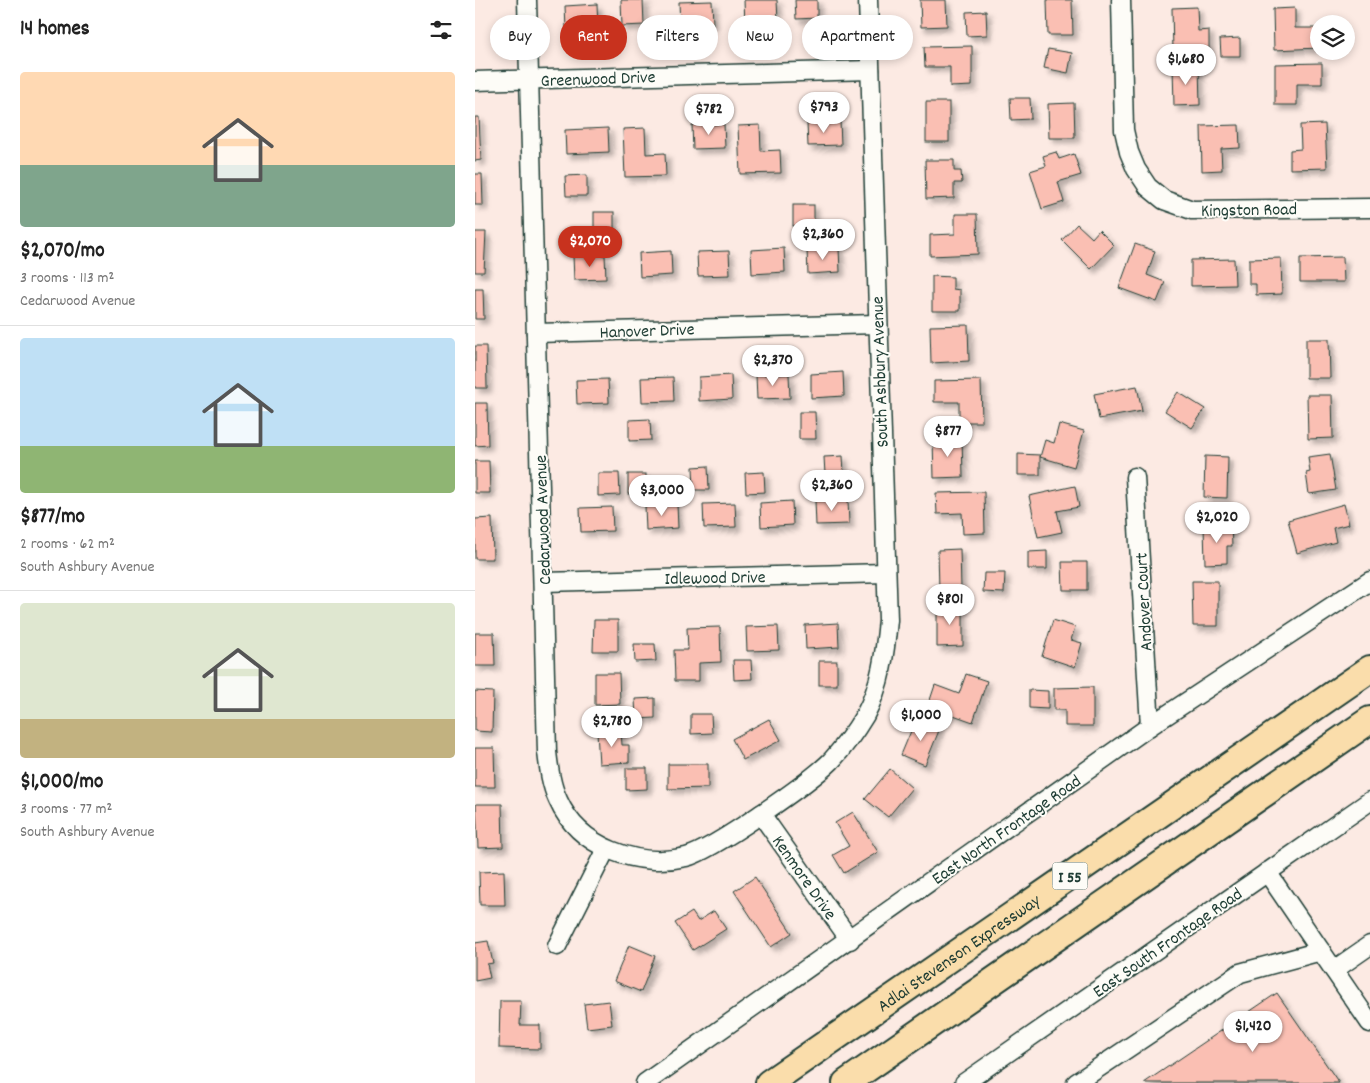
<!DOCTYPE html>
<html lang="en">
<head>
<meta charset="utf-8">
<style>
  body { margin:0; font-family:Dekko,sans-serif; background:#f2f2f2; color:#222; height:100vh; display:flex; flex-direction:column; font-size:19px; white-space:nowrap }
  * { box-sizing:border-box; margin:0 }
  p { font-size:16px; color:#767676 }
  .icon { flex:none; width:28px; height:28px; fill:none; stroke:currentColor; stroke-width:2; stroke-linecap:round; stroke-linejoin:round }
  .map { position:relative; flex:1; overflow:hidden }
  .panel { display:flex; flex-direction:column; background:#fff; width:475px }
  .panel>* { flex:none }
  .top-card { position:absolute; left:15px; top:15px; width:475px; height:45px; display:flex; gap:10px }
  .tools { position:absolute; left:835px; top:15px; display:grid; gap:10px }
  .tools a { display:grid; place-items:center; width:45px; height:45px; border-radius:50%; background:#fff; box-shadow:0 2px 8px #0003; font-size:25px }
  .price { position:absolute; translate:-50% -42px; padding:0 11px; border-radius:18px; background:#fff; color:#222; font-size:16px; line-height:32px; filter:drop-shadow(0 1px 2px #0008) }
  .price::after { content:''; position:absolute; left:50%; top:30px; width:15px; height:11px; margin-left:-8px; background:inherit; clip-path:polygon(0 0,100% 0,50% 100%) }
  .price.current { background:#c8321e; color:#fff }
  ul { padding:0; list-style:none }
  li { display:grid; align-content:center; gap:10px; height:265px; padding:0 20px }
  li+li { border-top:1px solid #e0e0e0 }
  li span { display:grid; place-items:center; height:155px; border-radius:5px; color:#555 }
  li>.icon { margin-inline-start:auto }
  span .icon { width:90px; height:90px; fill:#fffc; stroke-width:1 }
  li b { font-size:21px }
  h2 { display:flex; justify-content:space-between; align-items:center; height:60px; padding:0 20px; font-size:21px }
  .tag { padding:0 18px; border-radius:22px; background:#fff; box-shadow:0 2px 8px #0003; font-size:18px; line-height:45px }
  .tag.current { background:#c8321e; color:#fff }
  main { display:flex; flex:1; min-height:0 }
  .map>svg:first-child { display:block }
  .building { fill:#fabfb3; stroke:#1f3d34; filter:url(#shadow) }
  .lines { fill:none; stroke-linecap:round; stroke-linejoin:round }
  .minor-casing { stroke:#1f3d34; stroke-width:21 }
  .highway-casing { stroke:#1f3d34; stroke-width:30 }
  .minor { stroke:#fdfcf7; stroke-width:18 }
  .highway { stroke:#faddab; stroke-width:26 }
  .labels { text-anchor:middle; stroke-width:4; stroke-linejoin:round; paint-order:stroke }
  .shield { fill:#fdfcf7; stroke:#62766e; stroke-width:1 }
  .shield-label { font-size:16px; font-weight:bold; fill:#1f3d34 }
  .street-label { font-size:18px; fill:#1f3d34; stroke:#fdfcf7 }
</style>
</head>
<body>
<main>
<section class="panel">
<h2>14 homes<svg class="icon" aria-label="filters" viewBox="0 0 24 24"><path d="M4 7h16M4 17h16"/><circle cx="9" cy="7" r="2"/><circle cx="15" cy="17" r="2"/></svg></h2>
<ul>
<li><span style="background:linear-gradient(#ffd9b3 60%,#7fa58c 0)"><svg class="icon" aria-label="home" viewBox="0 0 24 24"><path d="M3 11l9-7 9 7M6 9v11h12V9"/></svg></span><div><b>$2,070/mo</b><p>3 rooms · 113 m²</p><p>Cedarwood Avenue</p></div></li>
<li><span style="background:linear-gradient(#bfe0f5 70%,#8fb573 0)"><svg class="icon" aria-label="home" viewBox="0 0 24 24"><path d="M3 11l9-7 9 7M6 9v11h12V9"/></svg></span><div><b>$877/mo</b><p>2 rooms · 62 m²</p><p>South Ashbury Avenue</p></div></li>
<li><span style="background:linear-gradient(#dfe7d0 75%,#c2b280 0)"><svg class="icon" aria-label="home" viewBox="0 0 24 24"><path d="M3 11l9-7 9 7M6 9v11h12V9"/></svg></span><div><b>$1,000/mo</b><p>3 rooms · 77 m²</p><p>South Ashbury Avenue</p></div></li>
</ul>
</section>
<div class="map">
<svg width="895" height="1083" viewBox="0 0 895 1083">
  <defs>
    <filter id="shadow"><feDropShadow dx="4.5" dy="4.5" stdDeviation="2.5" flood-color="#0004"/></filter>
  </defs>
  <rect width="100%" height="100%" fill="#fceae3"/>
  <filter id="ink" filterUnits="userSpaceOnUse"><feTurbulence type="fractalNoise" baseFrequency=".02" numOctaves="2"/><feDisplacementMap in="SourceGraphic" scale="10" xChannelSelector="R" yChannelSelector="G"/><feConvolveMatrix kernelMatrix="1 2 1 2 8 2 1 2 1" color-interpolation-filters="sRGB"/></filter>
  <g filter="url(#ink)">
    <g class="building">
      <polygon points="146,0 173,0 168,0 169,25 147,26"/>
      <polygon points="269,0 302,0 303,22 270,24"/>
      <polygon points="320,0 342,0 342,18 321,19"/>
      <polygon points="445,0 471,0 472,26 446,27"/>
      <polygon points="572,0 597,0 598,35 573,35"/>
      <polygon points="237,1 238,25 205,26 204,2"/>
      <polygon points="122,4 123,28 91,29 90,6"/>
      <polygon points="722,7 723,31 734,30 734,50 698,51 697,8"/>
      <polygon points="820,8 820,28 844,28 844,48 799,50 798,9"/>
      <polygon points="511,11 512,35 492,36 491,12"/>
      <polygon points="765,38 765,56 746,56 745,39"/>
      <polygon points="497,46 497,86 475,87 475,67 450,67 449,47"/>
      <polygon points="573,49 597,53 593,73 569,68"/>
      <polygon points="847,63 847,84 822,84 822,105 800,105 800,64"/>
      <polygon points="724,66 725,105 699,106 698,67"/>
      <polygon points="535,98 555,98 556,119 536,120"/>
      <rect x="451" y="102" width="23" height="40"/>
      <polygon points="599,103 600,138 574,138 573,104"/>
      <polygon points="0,117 4,117 6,160 0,161"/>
      <polygon points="365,121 366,145 333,146 332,123"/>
      <polygon points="249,124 250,148 218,149 217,125"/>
      <polygon points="850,124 852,168 815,169 815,150 826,149 825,125"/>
      <polygon points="285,125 286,151 305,150 306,173 265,174 263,126"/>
      <polygon points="764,125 765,148 746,149 747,170 727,171 726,126"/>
      <polygon points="133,128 134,152 91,154 90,130"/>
      <polygon points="170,128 171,154 190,153 191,176 150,177 148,129"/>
      <polygon points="581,152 584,159 599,154 606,175 583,182 589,202 567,209 555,171 571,166 568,156"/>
      <polygon points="450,160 479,160 479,171 486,171 487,183 479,183 479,198 451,199"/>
      <polygon points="0,174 7,174 8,205 0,205"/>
      <polygon points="112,175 112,196 91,196 90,176"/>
      <rect x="318" y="205" width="21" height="21"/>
      <rect x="119" y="212" width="20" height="22"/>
      <polygon points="480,214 502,214 503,254 455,256 455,235 480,234"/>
      <polygon points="602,224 617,238 624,230 639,245 616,269 587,240"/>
      <polygon points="0,232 11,232 9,272 0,272"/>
      <polygon points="660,244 680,251 672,275 690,282 682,302 644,288"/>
      <polygon points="309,248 310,272 277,274 276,250"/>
      <polygon points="364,248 365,272 333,274 332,250"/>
      <polygon points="196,251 197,275 165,277 164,253"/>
      <polygon points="254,251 255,275 223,276 222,252"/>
      <polygon points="130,255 131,279 99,280 98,256"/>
      <polygon points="868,257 869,282 825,282 825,258"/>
      <polygon points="806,258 807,294 781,295 781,284 774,284 774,259"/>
      <polygon points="759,259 760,285 716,286 716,260"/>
      <polygon points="457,276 478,277 478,289 485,290 485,311 457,311"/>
      <polygon points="0,289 8,289 9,319 0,319"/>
      <polygon points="493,325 494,361 456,363 455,326"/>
      <polygon points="831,339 854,339 855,378 831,378"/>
      <polygon points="0,346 11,346 12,388 0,388"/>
      <polygon points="368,372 369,396 336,398 336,374"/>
      <polygon points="314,374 315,398 282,399 281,375"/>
      <polygon points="256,375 257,399 224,401 224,377"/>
      <polygon points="198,377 199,401 167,402 166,378"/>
      <polygon points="133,379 134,403 102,404 101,380"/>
      <polygon points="506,380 507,422 484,422 484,402 459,402 459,381"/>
      <polygon points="662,386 667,411 624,419 619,394"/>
      <polygon points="703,392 730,409 717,428 690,411"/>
      <polygon points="832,395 857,395 858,438 833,439"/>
      <polygon points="0,403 12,403 13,445 0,446"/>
      <polygon points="324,412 340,412 341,439 324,439"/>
      <polygon points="175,419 176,440 154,441 154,420"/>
      <polygon points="584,424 609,431 599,467 565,457 570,440 579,443"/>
      <polygon points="487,438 488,477 459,478 458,439"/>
      <polygon points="543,454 565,455 565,475 543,475"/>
      <polygon points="855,454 861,490 834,494 831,473 835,472 833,457"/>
      <polygon points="368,456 369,473 350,474 349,457"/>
      <polygon points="730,456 753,457 752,498 729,497"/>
      <polygon points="0,461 14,461 15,493 0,493"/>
      <polygon points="233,466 234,490 219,490 218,467"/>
      <polygon points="289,472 290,492 271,493 270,473"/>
      <polygon points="123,473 144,473 145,495 123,496"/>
      <rect x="153" y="474" width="18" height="20"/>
      <polygon points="600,486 604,507 582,511 587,532 563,537 554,496"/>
      <polygon points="509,492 510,533 488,534 487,513 462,514 461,493"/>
      <polygon points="373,500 374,524 341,525 340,501"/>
      <polygon points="317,501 318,525 286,527 285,503"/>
      <polygon points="260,503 261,527 229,528 228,504"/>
      <polygon points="202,504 203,528 171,530 170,506"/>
      <polygon points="869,504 874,524 858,528 861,542 822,553 813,520"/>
      <polygon points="137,507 138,531 106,532 105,508"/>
      <polygon points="17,518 18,559 0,559 0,519"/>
      <polygon points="756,525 757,546 752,546 752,563 730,564 729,526"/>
      <polygon points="485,549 486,589 464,590 463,550"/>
      <polygon points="572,551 572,569 553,569 553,552"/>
      <polygon points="587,562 612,562 612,590 588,590"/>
      <polygon points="509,573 530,573 529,593 508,592"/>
      <polygon points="717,581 743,581 743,626 718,626"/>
      <polygon points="462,605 488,605 488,646 462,647"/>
      <polygon points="119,620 143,620 143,651 118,651"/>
      <polygon points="578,620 600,627 596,640 607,643 600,667 567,656"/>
      <polygon points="363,623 364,647 331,649 330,625"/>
      <polygon points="303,626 304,650 272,651 271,627"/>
      <polygon points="245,627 246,662 224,663 224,681 200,681 199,650 213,650 212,628"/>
      <polygon points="0,633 19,633 20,666 0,666"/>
      <polygon points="159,644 180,644 181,661 160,662"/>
      <polygon points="258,660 276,660 277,679 259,680"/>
      <rect x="344" y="661" width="18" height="24"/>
      <polygon points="120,673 144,673 145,704 120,705"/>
      <polygon points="491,674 512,681 498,722 453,706 460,685 484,694"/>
      <polygon points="618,687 618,726 590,726 590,710 579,710 579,688"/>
      <polygon points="554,690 573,691 573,709 554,708"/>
      <polygon points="0,691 18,692 17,732 0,731"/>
      <polygon points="180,698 180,718 161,719 160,699"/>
      <polygon points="216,714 236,714 237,733 216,734"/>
      <polygon points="294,719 306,740 268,760 257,739"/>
      <polygon points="441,719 465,728 450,765 426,755"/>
      <polygon points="146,731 147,745 154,745 154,762 124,764 122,732"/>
      <polygon points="0,748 19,748 20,787 0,787"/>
      <polygon points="193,764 233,764 233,788 193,789"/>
      <polygon points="151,768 172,768 172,789 151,790"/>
      <polygon points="415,769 437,788 413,817 390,799"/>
      <polygon points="1,804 27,804 28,847 3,848"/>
      <polygon points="378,812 403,852 369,873 358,855 374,846 360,823"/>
      <polygon points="29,871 30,905 5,905 4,872"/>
      <polygon points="280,877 317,933 296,947 259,891"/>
      <polygon points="239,911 251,929 218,950 200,923 217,912 223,921"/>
      <polygon points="13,941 18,963 12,964 15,978 0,981 0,943"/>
      <polygon points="154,945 180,956 166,992 139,981"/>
      <polygon points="802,993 864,1083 669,1083"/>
      <polygon points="25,1001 46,1001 45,1025 65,1025 65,1049 24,1048"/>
      <polygon points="134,1001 137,1025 112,1028 109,1004"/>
    </g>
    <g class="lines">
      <defs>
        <g id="minor">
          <path d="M52 0 72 752C74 769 76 785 83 800 104 848 163 868 211 857 237 851 336 781 356 761 368 748 381 730 390 715 406 685 410 653 413 620L393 0"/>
          <polyline points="646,0 649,130 654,152 661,169 673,187 689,200 717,210 895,208"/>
          <polyline points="0,81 395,70"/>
          <polyline points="61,333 402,324"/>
          <polyline points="660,477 675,726"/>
          <polyline points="69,582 411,573"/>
          <polyline points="286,814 375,940"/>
          <polyline points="792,872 895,1023"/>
          <polyline points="82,946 131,849"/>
          <polyline points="859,970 895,945"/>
          <polyline points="170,1083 675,726 895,581"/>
          <polyline points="489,1083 895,801"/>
          <polyline points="601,1083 765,973 846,951"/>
        </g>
        <g id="highway">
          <path id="s1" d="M294 1083 895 669"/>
          <polyline points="371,1083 895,720"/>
        </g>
      </defs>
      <use href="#minor" class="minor-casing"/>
      <use href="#highway" class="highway-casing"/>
      <use href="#minor" class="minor"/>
      <use href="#highway" class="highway"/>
    </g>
  </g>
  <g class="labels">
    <rect class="shield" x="577.5" y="862.5" width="35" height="27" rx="4"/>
    <g class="shield-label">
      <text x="595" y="882">I 55</text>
    </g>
    <g class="street-label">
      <text transform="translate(123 78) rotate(-2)" y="6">Greenwood Drive</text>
      <text transform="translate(774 209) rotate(-1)" y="6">Kingston Road</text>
      <text transform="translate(172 330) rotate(-2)" y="6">Hanover Drive</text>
      <text transform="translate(404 372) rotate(-92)" y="6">South Ashbury Avenue</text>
      <text transform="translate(67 520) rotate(-92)" y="6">Cedarwood Avenue</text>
      <text transform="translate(240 577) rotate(-1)" y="6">Idlewood Drive</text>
      <text transform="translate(668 602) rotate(-93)" y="6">Andover Court</text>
      <text transform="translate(531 829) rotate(-35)" y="6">East North Frontage Road</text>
      <text transform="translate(330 877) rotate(55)" y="6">Kenmore Drive</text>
      <text transform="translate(692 942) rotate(-35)" y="6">East South Frontage Road</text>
      <text dy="6" stroke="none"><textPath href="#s1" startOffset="230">Adlai Stevenson Expressway</textPath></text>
    </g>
  </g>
</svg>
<div class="tools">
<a><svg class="icon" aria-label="layers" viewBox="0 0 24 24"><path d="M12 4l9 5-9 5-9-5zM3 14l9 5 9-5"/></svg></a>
</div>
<b class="price" style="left:711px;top:86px">$1,680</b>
<b class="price" style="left:349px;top:134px">$793</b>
<b class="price" style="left:234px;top:136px">$782</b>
<b class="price" style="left:348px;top:261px">$2,360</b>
<b class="price current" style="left:115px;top:268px">$2,070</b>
<b class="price" style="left:298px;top:387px">$2,370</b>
<b class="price" style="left:473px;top:458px">$877</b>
<b class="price" style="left:357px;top:512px">$2,360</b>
<b class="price" style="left:187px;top:517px">$3,000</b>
<b class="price" style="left:742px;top:544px">$2,020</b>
<b class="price" style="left:475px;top:626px">$801</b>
<b class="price" style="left:446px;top:742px">$1,000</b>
<b class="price" style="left:137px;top:748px">$2,780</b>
<b class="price" style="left:778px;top:1053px">$1,420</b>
<div class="top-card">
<a class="tag">Buy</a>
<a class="tag current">Rent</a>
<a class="tag">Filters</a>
<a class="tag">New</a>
<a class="tag">Apartment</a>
</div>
</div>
</main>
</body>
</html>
